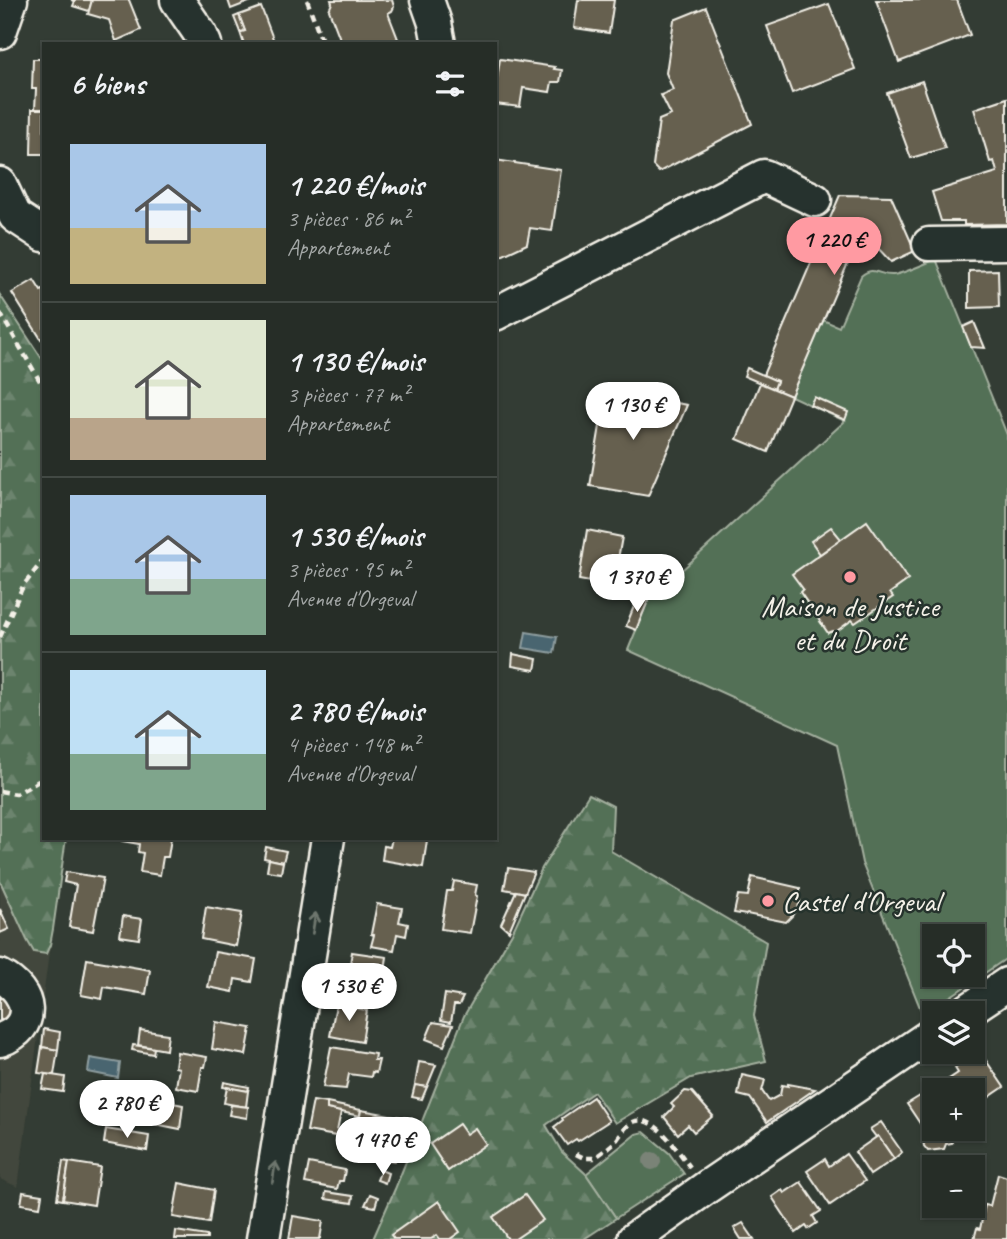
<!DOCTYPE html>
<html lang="fr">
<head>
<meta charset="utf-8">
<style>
  body { margin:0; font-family:Caveat,sans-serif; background:#2e352f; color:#f1f3f6; height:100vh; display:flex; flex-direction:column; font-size:26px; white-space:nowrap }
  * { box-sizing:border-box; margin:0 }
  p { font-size:23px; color:#a4a8a7 }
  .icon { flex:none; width:38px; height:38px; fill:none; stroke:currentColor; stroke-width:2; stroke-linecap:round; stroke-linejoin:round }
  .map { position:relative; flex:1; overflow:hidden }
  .panel { position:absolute; left:42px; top:42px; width:455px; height:798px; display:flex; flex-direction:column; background:#262d27; border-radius:0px; box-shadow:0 2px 5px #0004,0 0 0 2px #424944 }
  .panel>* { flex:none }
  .tools { position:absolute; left:922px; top:924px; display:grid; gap:14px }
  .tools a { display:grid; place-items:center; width:63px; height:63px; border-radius:0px; background:#262d27; box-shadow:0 2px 5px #0004,0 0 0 2px #424944; font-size:35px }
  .price { position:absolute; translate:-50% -60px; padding:0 16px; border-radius:24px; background:#fff; color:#222; font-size:23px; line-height:46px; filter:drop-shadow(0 2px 4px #0008) }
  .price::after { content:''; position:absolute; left:50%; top:42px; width:21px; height:16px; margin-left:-10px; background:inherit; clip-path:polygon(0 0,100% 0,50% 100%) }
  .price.active { background:#ff9aa2; color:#111 }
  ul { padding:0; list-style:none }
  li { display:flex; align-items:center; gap:21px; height:175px; padding:0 28px }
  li+li { border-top:2px solid #424944 }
  li span { display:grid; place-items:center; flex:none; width:196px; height:140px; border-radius:0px; color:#555 }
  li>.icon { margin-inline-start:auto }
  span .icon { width:84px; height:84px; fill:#fffc; stroke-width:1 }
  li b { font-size:30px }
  h2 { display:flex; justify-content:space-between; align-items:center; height:84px; padding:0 28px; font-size:30px }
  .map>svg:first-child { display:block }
  .built { fill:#42473c }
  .green { fill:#536f56; stroke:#a4b09f; stroke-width:2; fill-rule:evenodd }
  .forest { fill:url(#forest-firs); stroke:#a4b09f; stroke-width:2 }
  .water { fill:#4a656f; stroke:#8e9d9f; stroke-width:2 }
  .building { fill:#66604f; stroke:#f4f1e8; stroke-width:2 }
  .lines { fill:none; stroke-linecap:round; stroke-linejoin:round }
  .minor-casing { stroke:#f4f1e8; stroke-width:37 }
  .path { stroke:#f4f1e8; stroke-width:4.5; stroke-dasharray:7 5; stroke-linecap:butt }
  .minor { stroke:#26332d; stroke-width:32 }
  .tree { fill:#7a8377 }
  .oneway { stroke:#6e766e }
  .poi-dot { fill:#ff9aa2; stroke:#26332d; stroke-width:2.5 }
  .labels { text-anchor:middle; stroke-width:5; stroke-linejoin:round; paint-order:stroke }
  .poi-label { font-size:30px; fill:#f4f1e8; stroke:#26332d }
</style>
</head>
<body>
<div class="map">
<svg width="1007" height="1239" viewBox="0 0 1007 1239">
  <defs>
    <pattern id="forest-firs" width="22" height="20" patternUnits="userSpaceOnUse" patternTransform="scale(1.75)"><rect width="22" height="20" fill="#536f56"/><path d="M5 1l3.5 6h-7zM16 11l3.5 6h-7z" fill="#6c846e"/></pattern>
  </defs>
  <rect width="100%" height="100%" fill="#333c34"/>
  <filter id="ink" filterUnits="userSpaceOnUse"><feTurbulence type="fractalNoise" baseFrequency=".0143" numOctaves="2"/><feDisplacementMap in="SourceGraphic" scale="14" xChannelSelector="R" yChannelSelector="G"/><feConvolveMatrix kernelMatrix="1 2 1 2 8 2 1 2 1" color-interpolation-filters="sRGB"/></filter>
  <g filter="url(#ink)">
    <polygon class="built" points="0,881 27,940 34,952 46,954 50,945 18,1187 0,1179"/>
    <g class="green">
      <path d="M936 259 1007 435V958L923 1015 862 863 837 745 628 650 648 601 845 421 791 396 823 320 839 327 861 276C874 265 879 276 893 275 902 274 927 263 936 259ZM934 936H973V975H934Z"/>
      <polygon points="644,1132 669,1153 684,1174 616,1218 586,1174 636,1134"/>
    </g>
    <g class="forest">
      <polygon points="0,295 44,362 44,838 66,838 53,929 50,945 46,954 34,952 27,940 0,881"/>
      <polygon points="589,794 613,806 611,851 766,942 754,1016 766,1061 691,1078 615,1123 594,1092 546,1125 562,1152 586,1174 616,1218 584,1239 373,1239 395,1189 464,1016 512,933 542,868"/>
    </g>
    <g class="water">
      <polygon points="526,632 557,637 554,653 523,648"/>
      <polygon points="90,1058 120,1063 118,1078 88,1072"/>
    </g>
    <g class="building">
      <polygon points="71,0 92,0 89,11 73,6 75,1"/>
      <polygon points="92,0 129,0 141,30 116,41 109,20 88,14"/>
      <polygon points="228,0 254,0 231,9"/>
      <polygon points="331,0 392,0 394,7 392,11 388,13 398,39 392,41 394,44 342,44 329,10 332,3"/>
      <polygon points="578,0 614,0 609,33 574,28"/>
      <polygon points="876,0 957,0 970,35 899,62"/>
      <polygon points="829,4 855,69 792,93 767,26"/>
      <polygon points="261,7 275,44 244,44 240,32 245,31 239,15"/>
      <polygon points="706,7 752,124 659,172 653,166 659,120 671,115 661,95 673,90 666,73 674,20"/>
      <polygon points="239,15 245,31 240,32 234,17"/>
      <polygon points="33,59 44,59 44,109 35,109 36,89 32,89"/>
      <polygon points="500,59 555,67 554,69 562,70 560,82 552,82 550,92 523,88 520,107 495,104 495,92"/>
      <polygon points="922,81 945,148 911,158 887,93"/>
      <polygon points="1007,98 1007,224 964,225 964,221 941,221 932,192 997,172 994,161 990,162 974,109"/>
      <polygon points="32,109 44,109 44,154 31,154"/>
      <polygon points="495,160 561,170 552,231 530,228 527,244 495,259"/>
      <polygon points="840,195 891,196 915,251 891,262 877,247 865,242 857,242 791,396 774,389 777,381 763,375"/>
      <polygon points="998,270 999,307 969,308 969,271"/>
      <polygon points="34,280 41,291 43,290 44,291 44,337 41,339 12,293"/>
      <polygon points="974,322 985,348 971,347 963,327"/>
      <polygon points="747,368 777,381 774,389 744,376"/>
      <polygon points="760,383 791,396 768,452 737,439"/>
      <polygon points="606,390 687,405 648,496 590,486"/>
      <polygon points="814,397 848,412 845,420 810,405"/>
      <polygon points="867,521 908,580 890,593 893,597 855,623 852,620 834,633 833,631 828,633 800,592 803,589 792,574"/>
      <polygon points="831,527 841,539 820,554 811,541"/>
      <polygon points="587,530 622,537 613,586 579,580"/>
      <polygon points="637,599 648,601 636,630 626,626"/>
      <polygon points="513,654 537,659 535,670 512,666"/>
      <polygon points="123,838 171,838 168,857 163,857 160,875 140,872 143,853 138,852 139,844 122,841"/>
      <polygon points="392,838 414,838 427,840 423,867 382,860 384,846 390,847"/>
      <polygon points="266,847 286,851 283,862 264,858"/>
      <polygon points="269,859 283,862 281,873 267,871"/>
      <polygon points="508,868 534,872 525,893 504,889"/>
      <polygon points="66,872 103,878 93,931 69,927 76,885 64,882"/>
      <polygon points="752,877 800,888 800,903 792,916 786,922 747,914 746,915 734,913 738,895 748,896"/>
      <polygon points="454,881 477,885 475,895 477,896 470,933 441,929 447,891 452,891"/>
      <polygon points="516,891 525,893 509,931 501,924"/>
      <polygon points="377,904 402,908 399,922 408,924 406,936 397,934 394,950 371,946 374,935 371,934"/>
      <polygon points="206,907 242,913 236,946 201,939"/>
      <polygon points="0,909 9,929 0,933"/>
      <polygon points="123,916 142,919 139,939 120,936"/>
      <polygon points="215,952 256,959 252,982 235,979 233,992 208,987"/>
      <polygon points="352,952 387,957 380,1000 345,994"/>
      <polygon points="87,959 150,970 146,994 104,987 102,999 81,995"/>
      <polygon points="0,992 11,1007 11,1018 0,1031"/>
      <polygon points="445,994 463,997 459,1005 454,1005 451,1022 441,1020"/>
      <polygon points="336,1005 367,1010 362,1042 330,1036"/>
      <polygon points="216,1022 251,1028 246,1055 212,1049"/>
      <polygon points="433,1022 453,1025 444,1046 426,1039"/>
      <polygon points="44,1029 60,1032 58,1050 42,1047"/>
      <polygon points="140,1030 168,1034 166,1050 138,1045"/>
      <polygon points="133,1045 154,1048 153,1054 132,1050"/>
      <polygon points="42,1047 58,1050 54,1075 38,1073"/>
      <polygon points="331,1047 375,1054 374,1060 379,1060 376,1073 372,1072 371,1077 349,1074 346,1089 323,1087"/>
      <polygon points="177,1052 207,1057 205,1067 202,1067 198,1091 176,1087 179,1068 175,1067"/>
      <polygon points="983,1056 1004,1087 973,1108 973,1090 953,1090 946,1081 958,1073 955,1068 968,1059 971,1064"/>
      <polygon points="419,1062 436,1065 427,1087 415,1085"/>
      <polygon points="45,1074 65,1077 63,1092 42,1089"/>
      <polygon points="742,1075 765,1080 762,1091 769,1101 780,1095 782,1085 788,1086 788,1084 815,1089 767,1122 750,1098 738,1095"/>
      <polygon points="224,1082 249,1087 248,1091 223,1087"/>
      <polygon points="415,1085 427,1087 422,1099 412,1097"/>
      <polygon points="227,1087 248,1091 246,1107 224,1103"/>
      <polygon points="145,1090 155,1092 155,1098 164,1099 163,1101 183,1105 180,1129 150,1123 150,1119 136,1117 140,1095 145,1096"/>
      <polygon points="685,1091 692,1092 713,1116 694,1132 688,1125 678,1134 664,1117 674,1107 671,1104"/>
      <polygon points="920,1096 926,1105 931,1103 934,1097 934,1129 956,1129 950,1133 952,1143 946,1144 944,1149 928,1151 924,1146 921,1125 907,1104"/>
      <polygon points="593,1097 609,1121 578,1141 576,1139 567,1145 554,1127 563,1120 562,1118"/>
      <polygon points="313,1101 327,1103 327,1109 341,1112 336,1136 307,1131"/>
      <polygon points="327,1103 361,1110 360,1116 327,1109"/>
      <polygon points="231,1105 248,1107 247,1118 229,1115"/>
      <polygon points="361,1110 413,1119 408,1130 359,1121"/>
      <polygon points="881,1122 902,1152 894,1159 878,1136 876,1137 870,1129"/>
      <polygon points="459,1124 466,1134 475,1128 486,1144 448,1171 430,1144"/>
      <polygon points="106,1129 149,1136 147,1151 104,1143"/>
      <polygon points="878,1136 894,1159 870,1175 855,1152"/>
      <polygon points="378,1149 398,1153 394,1161 376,1158"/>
      <polygon points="846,1154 865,1181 830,1205 807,1171 825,1159 829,1166"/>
      <polygon points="63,1161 69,1162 63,1200 57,1199"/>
      <polygon points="69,1162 100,1167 94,1205 63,1200"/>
      <polygon points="309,1163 345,1170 343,1181 339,1181 337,1189 305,1183"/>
      <polygon points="381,1170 388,1173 385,1183 377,1180"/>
      <polygon points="998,1174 1007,1177 1007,1239 974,1239 977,1228 980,1229 985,1205 990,1206"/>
      <polygon points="801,1182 821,1211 813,1216 817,1223 808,1229 806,1226 796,1233 772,1197 782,1190 784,1193"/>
      <polygon points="179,1183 214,1190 209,1223 173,1217"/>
      <polygon points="23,1192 42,1195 40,1207 21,1204"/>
      <polygon points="326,1192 353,1196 352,1203 325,1199"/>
      <polygon points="370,1194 378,1197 375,1207 365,1205"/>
      <polygon points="525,1195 543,1220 515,1239 508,1239 493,1217"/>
      <polygon points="439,1201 460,1232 450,1239 440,1239 437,1235 431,1239 394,1239 391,1235"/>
      <polygon points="293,1216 323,1221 320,1239 289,1239"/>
      <polygon points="743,1223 754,1239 741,1239 734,1228"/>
      <polygon points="176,1231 207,1236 207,1239 175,1239"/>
    </g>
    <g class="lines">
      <defs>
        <g id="minor">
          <polyline points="177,0 201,35 205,44"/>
          <polyline points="427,0 435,23 439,44"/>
          <polyline points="0,32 11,0"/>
          <polyline points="0,184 15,216 44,235"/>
          <polyline points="929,244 1007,243"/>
          <polyline points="495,314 764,176 815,200"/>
          <path d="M0 976C32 992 37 1027 0 1040"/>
          <polyline points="964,1013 1007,984"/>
          <polyline points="263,1239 328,838"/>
          <polyline points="634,1239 707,1187 934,1033"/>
        </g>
      </defs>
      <use href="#minor" class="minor-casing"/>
      <g class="path">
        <polyline points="307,0 323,44"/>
        <polyline points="0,313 44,388"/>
        <polyline points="0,637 23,586 44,559"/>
        <polyline points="0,791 16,794 44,778"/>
        <path d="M576 1154 584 1158H594C602 1153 609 1147 616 1141 620 1136 624 1128 630 1124 652 1108 679 1153 690 1167"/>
      </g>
      <use href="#minor" class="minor"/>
    </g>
    <circle class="tree" cx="652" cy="1161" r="9"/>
    <defs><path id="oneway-shaft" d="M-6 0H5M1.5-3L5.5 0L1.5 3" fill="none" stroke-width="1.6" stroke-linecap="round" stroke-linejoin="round" transform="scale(1.75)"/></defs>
    <g class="oneway">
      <use href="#oneway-shaft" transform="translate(314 923) rotate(-81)"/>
      <use href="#oneway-shaft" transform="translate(274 1172) rotate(-81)"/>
    </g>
  </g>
  <g class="poi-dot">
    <circle cx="850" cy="577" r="7"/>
    <circle cx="768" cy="901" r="7"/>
  </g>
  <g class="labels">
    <g class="poi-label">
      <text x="850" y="616">Maison de Justice<tspan x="850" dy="34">et du Droit</tspan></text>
      <text x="782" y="911" text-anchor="start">Castel d'Orgeval</text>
    </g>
  </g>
</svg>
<div class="tools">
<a><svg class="icon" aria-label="locate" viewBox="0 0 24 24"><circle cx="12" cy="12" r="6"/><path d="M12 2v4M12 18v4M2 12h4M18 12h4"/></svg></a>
<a><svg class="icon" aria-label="layers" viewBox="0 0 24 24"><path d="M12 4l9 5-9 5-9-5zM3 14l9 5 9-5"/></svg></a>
<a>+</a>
<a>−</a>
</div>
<b class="price active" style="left:834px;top:277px">1 220 €</b>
<b class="price" style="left:633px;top:442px">1 130 €</b>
<b class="price" style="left:637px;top:614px">1 370 €</b>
<b class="price" style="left:349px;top:1023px">1 530 €</b>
<b class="price" style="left:127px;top:1140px">2 780 €</b>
<b class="price" style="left:383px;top:1177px">1 470 €</b>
<section class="panel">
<h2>6 biens<svg class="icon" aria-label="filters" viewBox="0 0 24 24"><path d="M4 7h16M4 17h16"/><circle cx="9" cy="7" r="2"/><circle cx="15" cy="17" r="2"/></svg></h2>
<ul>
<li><span style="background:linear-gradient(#a9c7e8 60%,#c2b280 0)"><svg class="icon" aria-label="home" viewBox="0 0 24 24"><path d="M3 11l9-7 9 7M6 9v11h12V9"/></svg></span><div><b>1 220 €/mois</b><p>3 pièces · 86 m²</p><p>Appartement</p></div></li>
<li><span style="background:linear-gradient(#dfe7d0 70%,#b9a48a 0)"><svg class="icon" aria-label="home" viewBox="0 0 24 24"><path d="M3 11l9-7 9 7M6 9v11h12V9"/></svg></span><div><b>1 130 €/mois</b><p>3 pièces · 77 m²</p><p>Appartement</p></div></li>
<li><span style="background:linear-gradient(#a9c7e8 60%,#7fa58c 0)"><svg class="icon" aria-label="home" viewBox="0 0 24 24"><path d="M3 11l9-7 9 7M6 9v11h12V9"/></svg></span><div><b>1 530 €/mois</b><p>3 pièces · 95 m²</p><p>Avenue d'Orgeval</p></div></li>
<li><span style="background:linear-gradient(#bfe0f5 60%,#7fa58c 0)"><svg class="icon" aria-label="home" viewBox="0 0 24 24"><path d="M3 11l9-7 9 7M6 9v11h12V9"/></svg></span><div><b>2 780 €/mois</b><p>4 pièces · 148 m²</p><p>Avenue d'Orgeval</p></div></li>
</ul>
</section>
</div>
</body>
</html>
